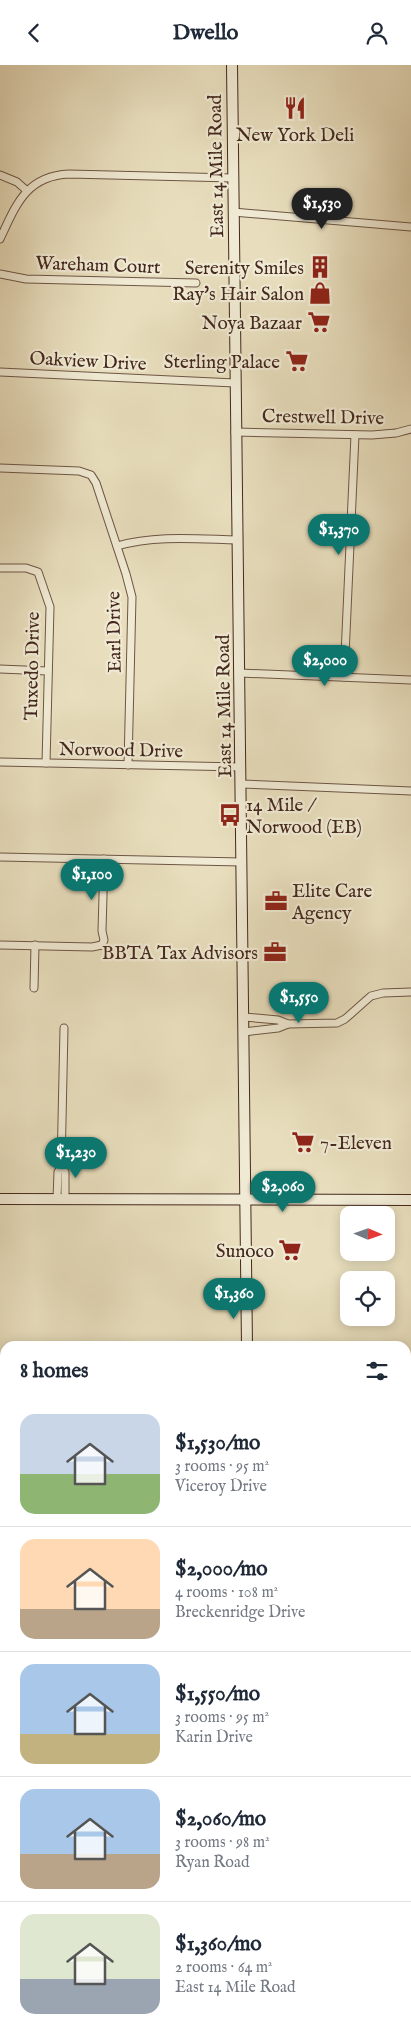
<!DOCTYPE html>
<html lang="en">
<head>
<meta charset="utf-8">
<style>
  body { margin:0; font-family:"IM FELL English",serif; background:#f2f2f3; color:#1f2937; height:100vh; display:flex; flex-direction:column; font-size:19px; white-space:nowrap }
  * { box-sizing:border-box; margin:0 }
  p { font-size:16px; color:#747a83 }
  .icon { flex:none; width:28px; height:28px; fill:none; stroke:currentColor; stroke-width:2; stroke-linecap:round; stroke-linejoin:round }
  .map { position:relative; flex:1; overflow:hidden }
  .panel { position:absolute; left:0px; top:1276px; width:411px; height:696px; display:flex; flex-direction:column; background:#fff; border-radius:15px 15px 0 0; box-shadow:0 2px 12px #0003 }
  .panel>* { flex:none }
  .needle { width:32px; rotate:92deg }
  .buttons { position:absolute; left:340px; top:1141px; display:grid; gap:10px }
  .buttons a { display:grid; place-items:center; width:55px; height:55px; border-radius:10px; background:#fff; box-shadow:0 2px 12px #0003; font-size:25px }
  .price { position:absolute; translate:-50% -42px; padding:0 11px; border-radius:18px; background:#0f766e; color:#fff; font-size:16px; line-height:32px; filter:drop-shadow(0 1px 2px #0008) }
  .price::after { content:''; position:absolute; left:50%; top:30px; width:15px; height:11px; margin-left:-8px; background:inherit; clip-path:polygon(0 0,100% 0,50% 100%) }
  .price.on { background:#222; color:#fff }
  ul { padding:0; list-style:none }
  li { display:flex; align-items:center; gap:15px; height:125px; padding:0 20px }
  li+li { border-top:1px solid #e0e1e3 }
  li span { display:grid; place-items:center; flex:none; width:140px; height:100px; border-radius:15px; color:#555 }
  li>.icon { margin-inline-start:auto }
  span .icon { width:60px; height:60px; fill:#fffc; stroke-width:1 }
  li b { font-size:21px }
  h2 { display:flex; justify-content:space-between; align-items:center; height:60px; padding:0 20px; font-size:21px }
  header { display:flex; justify-content:space-between; align-items:center; height:65px; padding:0 20px; background:#fff; font-size:22px; font-weight:800 }
  .map>svg:first-child { display:block }
  .green { fill:#b5c192; stroke:#7c7458 }
  .lines { fill:none; stroke-linecap:round; stroke-linejoin:round }
  .minor-casing { stroke:#6d5645; stroke-width:9 }
  .secondary-casing { stroke:#44281d; stroke-width:12 }
  .minor { stroke:#f0ead4; stroke-width:7 }
  .secondary { stroke:#f0ead4; stroke-width:10 }
  .labels { text-anchor:middle; stroke-width:4.5; stroke-linejoin:round; paint-order:stroke }
  .poi-label { font-size:19px; fill:#44281d; stroke:#f0ead4; text-anchor:end }
  .street-label { font-size:19px; fill:#44281d; stroke:#f0ead4 }
</style>
</head>
<body>
<header><svg class="icon" aria-label="back" viewBox="0 0 24 24"><path d="M15 5l-7 7 7 7"/></svg>Dwello<svg class="icon" aria-label="person" viewBox="0 0 24 24"><circle cx="12" cy="8" r="4"/><path d="M4 21q1-7 8-7t8 7"/></svg></header>
<div class="map">
<svg width="411" height="1972" viewBox="0 0 411 1972">
  <rect width="100%" height="100%" fill="#e8debd"/>
  <filter id="stains"><feTurbulence type="fractalNoise" baseFrequency=".004" numOctaves="4"/><feColorMatrix values="0 0 0 0 .2 0 0 0 0 .09 0 0 0 0 .02 0 0 0 .5 -.17"/></filter>
  <radialGradient id="worn" r=".72"><stop offset=".6" stop-color="#630" stop-opacity="0"/><stop offset="1" stop-color="#630" stop-opacity=".3"/></radialGradient>
  <rect class="green" x="406" y="1299" width="5" height="101"/>
  <g class="lines">
    <defs>
      <g id="minor">
        <polyline points="0,110 17,117 26,125"/>
        <polyline points="233,147 411,162"/>
        <path d="M0 174C16 140 26 111 69 109L233 113"/>
        <polyline points="0,209 26,214 196,218"/>
        <polyline points="0,307 235,318"/>
        <polyline points="235,367 372,370 396,368 411,364"/>
        <polyline points="0,403 79,406 91,410 96,418 126,509 132,532 128,700"/>
        <path d="M117 481C156 470 196 474 237 475"/>
        <polyline points="0,503 26,503 38,507 50,542 46,698"/>
        <polyline points="0,604 48,606"/>
        <polyline points="240,608 411,615"/>
        <polyline points="344,612 355,370"/>
        <polyline points="0,697 241,702"/>
        <polyline points="241,719 411,726"/>
        <polyline points="0,792 242,797"/>
        <polyline points="0,880 92,882 102,880 104,875 102,866 104,794"/>
        <polyline points="34,923 35,880"/>
        <polyline points="244,952 278,955 288,959 278,963 244,967"/>
        <polyline points="288,959 337,958 345,954 371,931 383,928 411,927"/>
        <polyline points="61,1102 65,1107 65,1134"/>
        <polyline points="57,1134 58,1107 61,1102 64,963"/>
        <polyline points="406,1447 411,1446"/>
        <polyline points="406,1463 411,1464"/>
        <polyline points="406,1553 411,1554"/>
        <polyline points="0,1584 5,1584"/>
        <polyline points="406,1645 411,1646"/>
        <polyline points="0,1707 5,1707"/>
        <polyline points="406,1738 411,1738"/>
        <polyline points="0,1802 5,1802"/>
        <polyline points="406,1853 411,1851"/>
        <polyline points="0,1931 5,1931"/>
      </g>
      <g id="secondary">
        <polyline points="232,0 247,1281"/>
        <polyline points="0,1134 411,1135"/>
        <polyline points="256,1968 256,1972"/>
      </g>
    </defs>
    <use href="#minor" class="minor-casing"/>
    <use href="#secondary" class="secondary-casing"/>
    <use href="#minor" class="minor"/>
    <use href="#secondary" class="secondary"/>
  </g>
  <defs>
    <symbol id="restaurant-bare" viewBox="-9 -9 18 18"><path d="M-5-6h1v4h1v-4h1v4h1v-4h1v5L-1.5 .5V6h-2V.5L-5-1ZM5-6V6H3V1.5H1.5Q1.5-4 5-6Z" fill="#8f2418" stroke="#f0ead4" stroke-width="2.5" paint-order="stroke"/></symbol>
    <symbol id="building-bare" viewBox="-9 -9 18 18"><path d="M-4-6H4V6H1V3H-1V6H-4ZM-2.5-4.3h1.7v1.8h-1.7ZM.8-4.3h1.7v1.8H.8ZM-2.5-1h1.7V.8h-1.7ZM.8-1h1.7V.8H.8Z" fill="#8f2418" stroke="#f0ead4" stroke-width="2.5" paint-order="stroke"/></symbol>
    <symbol id="shop-bare" viewBox="-9 -9 18 18"><path d="M-5-2.5h2.3a2.7 3.5 0 0 1 5.4 0H5L5.5 6h-11ZM-1.5-2.5h3a1.5 2.3 0 0 0-3 0Z" fill="#8f2418" stroke="#f0ead4" stroke-width="2.5" paint-order="stroke"/></symbol>
    <symbol id="supermarket-bare" viewBox="-9 -9 18 18"><path d="M-6-5.5h2.5l.6 2H6L4.5 2H-2.5L-4.4-4H-6ZM-1.5 3.2a1.3 1.3 0 1 0 .1 0ZM3 3.2a1.3 1.3 0 1 0 .1 0Z" fill="#8f2418" stroke="#f0ead4" stroke-width="2.5" paint-order="stroke"/></symbol>
    <symbol id="bus-bare" viewBox="-9 -9 18 18"><path d="M-5-6H5V4H4V6H2V4H-2V6H-4V4H-5ZM-3.5-4V0h7V-4ZM-3.5 1.2v1.5H-2V1.2ZM2 1.2v1.5H3.5V1.2Z" fill="#8f2418" stroke="#f0ead4" stroke-width="2.5" paint-order="stroke"/></symbol>
    <symbol id="office-bare" viewBox="-9 -9 18 18"><path d="M-6-3h4V-5.5h4V-3h4V5H-6ZM-1-4.5V-3h2v-1.5ZM-6 0V1H6V0Z" fill="#8f2418" stroke="#f0ead4" stroke-width="2.5" paint-order="stroke"/></symbol>
  </defs>
  <g fill-rule="evenodd">
    <use href="#restaurant-bare" x="279" y="27" width="32" height="32"/>
    <use href="#building-bare" x="304" y="186" width="32" height="32"/>
    <use href="#shop-bare" x="304" y="212" width="32" height="32"/>
    <use href="#supermarket-bare" x="303" y="241" width="32" height="32"/>
    <use href="#supermarket-bare" x="281" y="280" width="32" height="32"/>
    <use href="#bus-bare" x="214" y="734" width="32" height="32"/>
    <use href="#office-bare" x="260" y="820" width="32" height="32"/>
    <use href="#office-bare" x="259" y="871" width="32" height="32"/>
    <use href="#supermarket-bare" x="287" y="1061" width="32" height="32"/>
    <use href="#supermarket-bare" x="274" y="1169" width="32" height="32"/>
  </g>
  <g class="labels">
    <g class="poi-label">
      <text x="295" y="76" text-anchor="middle">New York Deli</text>
      <text x="304" y="209">Serenity Smiles</text>
      <text x="304" y="235">Ray's Hair Salon</text>
      <text x="302" y="264">Noya Bazaar</text>
      <text x="280" y="303">Sterling Palace</text>
      <text x="246" y="746" text-anchor="start">14 Mile /<tspan x="246" dy="22">Norwood (EB)</tspan></text>
      <text x="292" y="832" text-anchor="start">Elite Care<tspan x="292" dy="22">Agency</tspan></text>
      <text x="258" y="894">BBTA Tax Advisors</text>
      <text x="320" y="1084" text-anchor="start">7-Eleven</text>
      <text x="274" y="1192">Sunoco</text>
    </g>
    <g class="street-label">
      <text transform="translate(215 101) rotate(-91)" y="7">East 14 Mile Road</text>
      <text transform="translate(98 199) rotate(2)" y="7">Wareham Court</text>
      <text transform="translate(88 295) rotate(3)" y="7">Oakview Drive</text>
      <text transform="translate(323 351) rotate(1)" y="7">Crestwell Drive</text>
      <text transform="translate(113 567) rotate(-91)" y="7">Earl Drive</text>
      <text transform="translate(31 601) rotate(-89)" y="7">Tuxedo Drive</text>
      <text transform="translate(223 641) rotate(-91)" y="7">East 14 Mile Road</text>
      <text transform="translate(121 684) rotate(1)" y="7">Norwood Drive</text>
    </g>
  </g>
  <rect width="100%" height="100%" filter="url(#stains)"/>
  <rect width="100%" height="100%" fill="url(#worn)"/>
</svg>
<div class="buttons">
<a><svg class="needle" viewBox="-14 -14 28 28"><path d="M0-13l5 13h-10z" fill="#e53935"/><path d="M0 13l5-13h-10z" fill="#747a83"/></svg></a>
<a><svg class="icon" aria-label="locate" viewBox="0 0 24 24"><circle cx="12" cy="12" r="6"/><path d="M12 2v4M12 18v4M2 12h4M18 12h4"/></svg></a>
</div>
<b class="price on" style="left:322px;top:165px">$1,530</b>
<b class="price" style="left:339px;top:491px">$1,370</b>
<b class="price" style="left:325px;top:622px">$2,000</b>
<b class="price" style="left:92px;top:836px">$1,100</b>
<b class="price" style="left:299px;top:959px">$1,550</b>
<b class="price" style="left:76px;top:1114px">$1,230</b>
<b class="price" style="left:283px;top:1148px">$2,060</b>
<b class="price" style="left:234px;top:1255px">$1,360</b>
<section class="panel">
<h2>8 homes<svg class="icon" aria-label="filters" viewBox="0 0 24 24"><path d="M4 7h16M4 17h16"/><circle cx="9" cy="7" r="2"/><circle cx="15" cy="17" r="2"/></svg></h2>
<ul>
<li><span style="background:linear-gradient(#c9d6e8 60%,#8fb573 0)"><svg class="icon" aria-label="home" viewBox="0 0 24 24"><path d="M3 11l9-7 9 7M6 9v11h12V9"/></svg></span><div><b>$1,530/mo</b><p>3 rooms · 95 m²</p><p>Viceroy Drive</p></div></li>
<li><span style="background:linear-gradient(#ffd9b3 70%,#b9a48a 0)"><svg class="icon" aria-label="home" viewBox="0 0 24 24"><path d="M3 11l9-7 9 7M6 9v11h12V9"/></svg></span><div><b>$2,000/mo</b><p>4 rooms · 108 m²</p><p>Breckenridge Drive</p></div></li>
<li><span style="background:linear-gradient(#a9c7e8 70%,#c2b280 0)"><svg class="icon" aria-label="home" viewBox="0 0 24 24"><path d="M3 11l9-7 9 7M6 9v11h12V9"/></svg></span><div><b>$1,550/mo</b><p>3 rooms · 95 m²</p><p>Karin Drive</p></div></li>
<li><span style="background:linear-gradient(#a9c7e8 65%,#b9a48a 0)"><svg class="icon" aria-label="home" viewBox="0 0 24 24"><path d="M3 11l9-7 9 7M6 9v11h12V9"/></svg></span><div><b>$2,060/mo</b><p>3 rooms · 98 m²</p><p>Ryan Road</p></div></li>
<li><span style="background:linear-gradient(#dfe7d0 65%,#9aa5b1 0)"><svg class="icon" aria-label="home" viewBox="0 0 24 24"><path d="M3 11l9-7 9 7M6 9v11h12V9"/></svg></span><div><b>$1,360/mo</b><p>2 rooms · 64 m²</p><p>East 14 Mile Road</p></div></li>
</ul>
</section>
</div>
</body>
</html>
